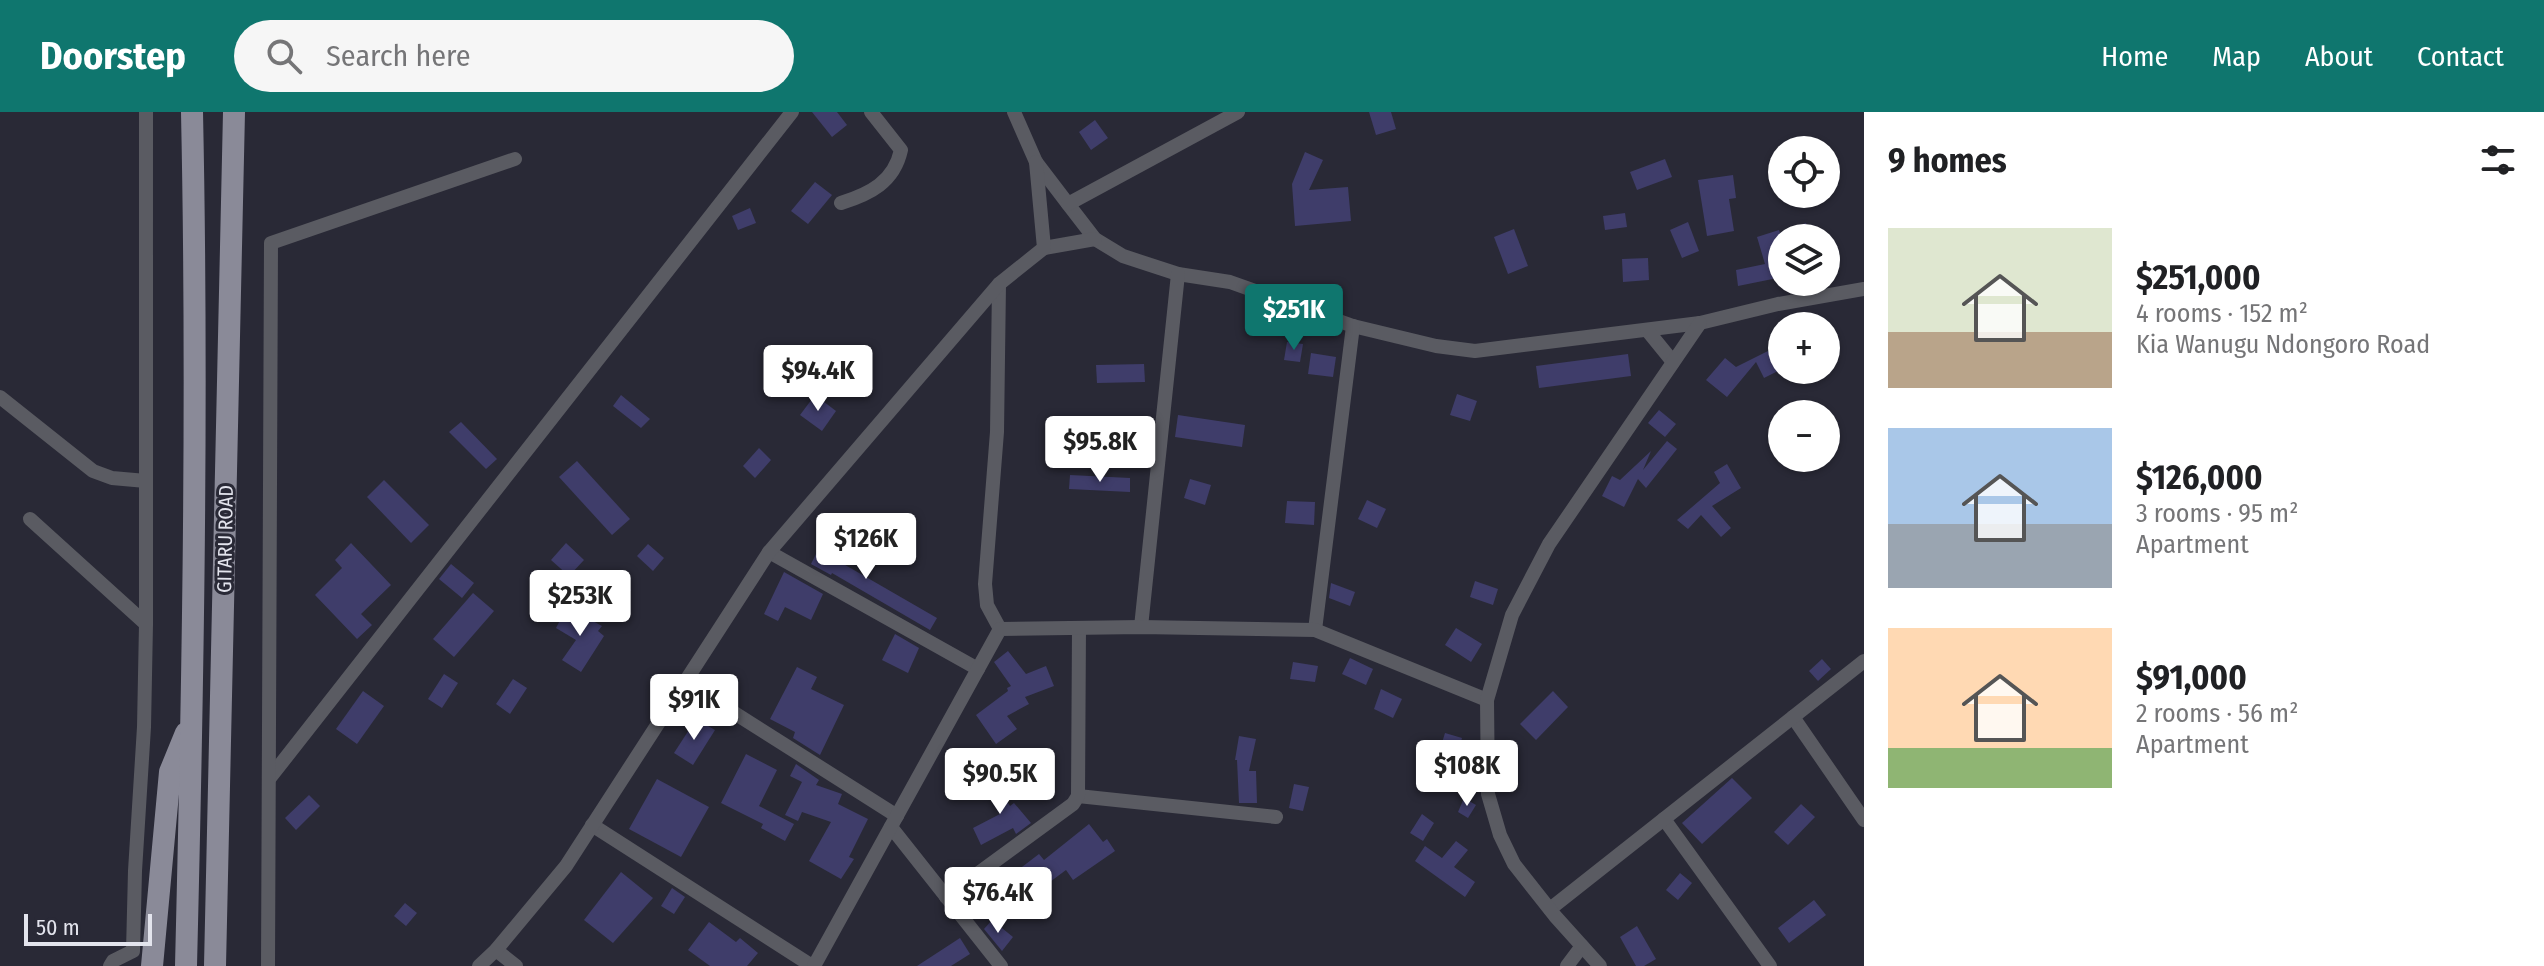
<!DOCTYPE html>
<html lang="en">
<head>
<meta charset="utf-8">
<style>
  body { margin:0; font-family:"Fira Sans Condensed",sans-serif; background:#f6f6f6; color:#202124; height:100vh; display:flex; flex-direction:column; font-size:30px; white-space:nowrap }
  * { box-sizing:border-box; margin:0 }
  p { font-size:26px; color:#757577 }
  .icon { flex:none; width:44px; height:44px; fill:none; stroke:currentColor; stroke-width:2; stroke-linecap:round; stroke-linejoin:round }
  .map { position:relative; flex:1; overflow:hidden }
  .sheet { display:flex; flex-direction:column; background:#fff; width:680px }
  .sheet>* { flex:none }
  .tools { position:absolute; left:1768px; top:24px; display:grid; gap:16px }
  .tools a { display:grid; place-items:center; width:72px; height:72px; border-radius:50%; background:#fff; box-shadow:0 2px 6px #0004; font-size:40px }
  .scale { position:absolute; left:24px; bottom:20px; width:128px; box-sizing:border-box; padding-left:8px; border:4px solid #e3e4ed; border-top:0; font-size:22px; line-height:28px; white-space:nowrap; color:#e3e4ed; -webkit-text-stroke:6px #292936; paint-order:stroke }
  .price { position:absolute; translate:-50% -68px; padding:0 18px; border-radius:8px; background:#fff; color:#222; font-size:26px; line-height:52px; filter:drop-shadow(0 2px 4px #0008) }
  .price::after { content:''; position:absolute; left:50%; top:48px; width:24px; height:18px; margin-left:-12px; background:inherit; clip-path:polygon(0 0,100% 0,50% 100%) }
  .price.selected { background:#0f766e; color:#fff }
  ul { padding:0; list-style:none }
  li { display:flex; align-items:center; gap:24px; height:200px; padding:0 24px }
  li span { display:grid; place-items:center; flex:none; width:224px; height:160px; border-radius:0px; color:#555 }
  li>.icon { margin-inline-start:auto }
  span .icon { width:96px; height:96px; fill:#fffc; stroke-width:1 }
  li b { font-size:34px }
  h2 { display:flex; justify-content:space-between; align-items:center; height:96px; padding:0 24px; font-size:34px }
  header { display:flex; align-items:center; gap:48px; box-sizing:border-box; height:112px; padding:0 40px; background:#0f766e; color:#fff }
  header strong { font-size:38px }
  nav { display:flex; gap:44px; margin-inline-start:auto; font-size:28px }
  .search { width:560px; height:72px; background:#f6f6f6; display:flex; align-items:center; gap:20px; box-sizing:border-box; padding:0 28px; border-radius:44px; color:#757577; font-size:30px }
  main { display:flex; flex:1; min-height:0 }
  .map>svg:first-child { display:block }
  .building { fill:#3f3d6a }
  .lines { fill:none; stroke-linecap:round; stroke-linejoin:round }
  .minor { stroke:#5a5b62; stroke-width:14 }
  .primary { stroke:#8a8a98; stroke-width:22 }
  .labels { text-anchor:middle; stroke-width:6; stroke-linejoin:round; paint-order:stroke }
  .street-label { font-size:20px; fill:#e3e4ed; stroke:#292936 }
</style>
</head>
<body>
<header>
<strong>Doorstep</strong>
<div class="search"><svg class="icon" aria-label="search" viewBox="0 0 24 24"><circle cx="10" cy="10" r="6"/><path d="M15 15l6 6"/></svg>Search here</div>
<nav><a>Home</a><a>Map</a><a>About</a><a>Contact</a></nav>
</header>
<main>
<div class="map">
<svg width="1864" height="854" viewBox="0 0 1864 854">
  <rect width="100%" height="100%" fill="#292936"/>
  <g class="building">
    <polygon points="812,0 837,0 847,13 832,25"/>
    <polygon points="1369,0 1391,0 1396,17 1376,23"/>
    <polygon points="1095,8 1108,26 1091,38 1079,20"/>
    <polygon points="1305,40 1323,48 1309,78 1348,75 1351,109 1295,114 1292,72"/>
    <polygon points="1665,47 1672,65 1637,78 1630,60"/>
    <polygon points="1733,63 1736,86 1729,87 1734,119 1707,124 1698,68"/>
    <polygon points="815,70 832,83 808,112 791,99"/>
    <polygon points="750,96 756,111 738,118 732,104"/>
    <polygon points="1625,101 1627,115 1605,118 1603,104"/>
    <polygon points="1688,110 1699,139 1682,146 1670,118"/>
    <polygon points="1806,111 1811,126 1782,126 1782,165 1738,174 1736,158 1765,152 1757,125 1779,118 1780,121"/>
    <polygon points="1514,117 1528,154 1508,162 1494,125"/>
    <polygon points="1648,146 1649,168 1623,170 1622,147"/>
    <polygon points="1287,230 1303,232 1300,250 1284,248"/>
    <polygon points="1768,239 1778,259 1764,266 1756,250 1727,285 1706,268 1725,246 1736,255"/>
    <polygon points="1311,241 1336,245 1333,265 1308,262"/>
    <polygon points="1628,242 1631,264 1539,276 1536,254"/>
    <polygon points="1144,252 1145,270 1097,271 1096,253"/>
    <polygon points="1457,282 1477,289 1470,309 1450,303"/>
    <polygon points="621,283 650,307 641,316 613,294"/>
    <polygon points="815,283 836,299 822,319 800,303"/>
    <polygon points="1659,298 1676,312 1665,325 1648,311"/>
    <polygon points="1178,303 1245,313 1242,335 1175,325"/>
    <polygon points="461,310 497,347 486,357 449,320"/>
    <polygon points="1667,329 1677,337 1646,376 1638,367 1624,395 1602,384 1612,364 1620,368 1651,339 1643,358"/>
    <polygon points="759,336 771,348 755,366 743,354"/>
    <polygon points="577,349 630,407 612,423 559,365"/>
    <polygon points="1727,352 1741,376 1712,394 1731,416 1721,425 1701,403 1688,417 1677,408 1720,371 1714,360"/>
    <polygon points="1070,363 1130,366 1130,380 1069,377"/>
    <polygon points="1190,367 1211,373 1205,393 1184,386"/>
    <polygon points="384,368 429,413 411,431 367,385"/>
    <polygon points="1367,388 1386,397 1377,416 1358,407"/>
    <polygon points="1287,389 1315,390 1314,413 1285,411"/>
    <polygon points="826,422 849,434 840,450 937,506 930,518 832,461 831,463 811,452"/>
    <polygon points="351,431 391,473 361,502 372,513 357,527 315,483 342,456 335,448"/>
    <polygon points="566,431 584,448 569,464 551,448"/>
    <polygon points="648,432 664,446 653,459 637,444"/>
    <polygon points="451,452 474,471 462,486 439,467"/>
    <polygon points="784,460 823,482 811,508 785,495 778,509 764,502"/>
    <polygon points="616,466 631,478 611,503 597,489"/>
    <polygon points="1475,469 1498,477 1493,493 1470,485"/>
    <polygon points="1331,471 1355,480 1350,494 1329,486"/>
    <polygon points="473,481 494,499 454,545 433,527"/>
    <polygon points="567,495 602,514 598,519 604,524 581,560 562,548 576,528 556,516"/>
    <polygon points="1456,516 1482,532 1471,550 1445,533"/>
    <polygon points="895,522 919,536 908,561 882,548"/>
    <polygon points="1008,539 1026,562 1046,554 1054,574 1025,585 1029,592 1007,604 1017,617 996,632 976,603 1008,579 1007,576 1011,574 994,550"/>
    <polygon points="1350,546 1373,557 1366,573 1342,562"/>
    <polygon points="1822,547 1831,557 1818,569 1809,559"/>
    <polygon points="1293,550 1318,554 1315,570 1290,567"/>
    <polygon points="797,555 817,565 811,577 844,593 820,643 793,626 795,620 770,607"/>
    <polygon points="444,562 458,571 442,596 428,587"/>
    <polygon points="513,567 527,576 510,602 496,592"/>
    <polygon points="1381,577 1402,587 1393,606 1374,597"/>
    <polygon points="363,579 384,594 357,632 336,617"/>
    <polygon points="1553,579 1568,595 1536,628 1520,612"/>
    <polygon points="696,607 715,618 693,653 674,641"/>
    <polygon points="1445,621 1462,626 1459,637 1478,656 1478,661 1471,668 1434,657"/>
    <polygon points="1239,624 1256,627 1249,659 1256,659 1257,691 1239,691 1237,648 1235,648"/>
    <polygon points="746,642 777,658 759,694 794,712 785,729 761,716 763,712 721,691"/>
    <polygon points="796,652 819,668 816,673 842,682 838,692 868,707 849,745 854,747 841,767 809,749 831,710 802,700 798,709 785,703 802,670 790,664"/>
    <polygon points="992,665 1010,694 1014,691 1031,711 1016,722 1013,716 981,733 973,716 1000,702 981,672"/>
    <polygon points="1732,666 1752,686 1702,732 1682,711"/>
    <polygon points="657,667 709,695 681,745 629,717"/>
    <polygon points="1294,672 1309,675 1303,699 1289,696"/>
    <polygon points="309,683 320,694 296,718 285,706"/>
    <polygon points="1464,686 1476,693 1468,706 1458,700"/>
    <polygon points="1801,692 1815,705 1788,733 1774,720"/>
    <polygon points="1422,702 1434,711 1423,729 1410,721"/>
    <polygon points="1089,712 1103,730 1107,727 1115,739 1073,768 1066,758 1019,793 1002,770 1039,742 1044,748"/>
    <polygon points="1456,729 1468,738 1454,755 1475,770 1465,785 1415,749 1425,734 1442,746"/>
    <polygon points="621,760 653,786 613,831 584,808"/>
    <polygon points="1680,761 1692,771 1678,788 1666,778"/>
    <polygon points="672,776 685,785 674,802 661,794"/>
    <polygon points="1814,788 1826,803 1789,831 1778,816"/>
    <polygon points="405,791 417,801 406,814 394,804"/>
    <polygon points="992,808 1013,825 1002,839 984,817"/>
    <polygon points="709,810 736,830 740,826 758,841 747,854 710,854 688,838"/>
    <polygon points="1637,814 1656,847 1644,854 1636,854 1620,825"/>
    <polygon points="960,826 970,842 951,854 917,854"/>
  </g>
  <g class="lines">
    <g class="minor">
      <polyline points="1014,0 1036,50 1068,92 1095,127 1123,144 1178,162 1230,170 1353,214 1436,234 1475,239 1700,211 1778,192 1864,177"/>
      <path d="M841 91C870 82 894 70 901 38L871 0"/>
      <polyline points="1068,92 1238,0"/>
      <polyline points="1044,136 1095,127"/>
      <polyline points="999,172 997,320 985,472 987,493 1000,517"/>
      <polyline points="1647,218 1673,250"/>
      <polyline points="0,285 93,359 112,366 146,369"/>
      <polyline points="30,407 146,512"/>
      <polyline points="769,440 978,557"/>
      <polyline points="1141,515 1178,162"/>
      <polyline points="1315,518 1353,214"/>
      <polyline points="684,569 897,704"/>
      <polyline points="1793,605 1864,708"/>
      <polyline points="269,667 792,0"/>
      <polyline points="1078,684 1276,705"/>
      <polyline points="1664,707 1770,854"/>
      <polyline points="592,713 812,854"/>
      <polyline points="891,715 1001,854"/>
      <polyline points="946,785 1073,692 1078,684 1079,516"/>
      <polyline points="1550,797 1864,549"/>
      <polyline points="496,838 516,854"/>
      <polyline points="110,854 113,849 133,839 135,759 144,615 146,512 146,0"/>
      <polyline points="268,854 271,131 515,47"/>
      <polyline points="479,854 496,838 566,754 769,440 999,172 1044,136 1036,50"/>
      <polyline points="814,854 1000,517 1141,515 1315,518 1487,588"/>
      <polyline points="1567,854 1582,834"/>
      <polyline points="1600,854 1555,804 1514,752 1500,723 1488,682 1487,588 1512,503 1549,432 1700,211"/>
    </g>
    <g class="primary">
      <polyline points="152,854 170,660 186,621"/>
      <path d="M186 854C193 569 198 285 192 0"/>
      <polyline points="215,854 234,0"/>
    </g>
  </g>
  <g class="labels">
    <g class="street-label">
      <text transform="translate(225 427) rotate(-89)" y="7">GITARU ROAD</text>
    </g>
  </g>
</svg>
<div class="tools">
<a><svg class="icon" aria-label="locate" viewBox="0 0 24 24"><circle cx="12" cy="12" r="6"/><path d="M12 2v4M12 18v4M2 12h4M18 12h4"/></svg></a>
<a><svg class="icon" aria-label="layers" viewBox="0 0 24 24"><path d="M12 4l9 5-9 5-9-5zM3 14l9 5 9-5"/></svg></a>
<a>+</a>
<a>−</a>
</div>
<div class="scale">50 m</div>
<b class="price selected" style="left:1294px;top:240px">$251K</b>
<b class="price" style="left:818px;top:301px">$94.4K</b>
<b class="price" style="left:1100px;top:372px">$95.8K</b>
<b class="price" style="left:866px;top:469px">$126K</b>
<b class="price" style="left:580px;top:526px">$253K</b>
<b class="price" style="left:694px;top:630px">$91K</b>
<b class="price" style="left:1467px;top:696px">$108K</b>
<b class="price" style="left:1000px;top:704px">$90.5K</b>
<b class="price" style="left:998px;top:823px">$76.4K</b>
</div>
<section class="sheet">
<h2>9 homes<svg class="icon" aria-label="filters" viewBox="0 0 24 24"><path d="M4 7h16M4 17h16"/><circle cx="9" cy="7" r="2"/><circle cx="15" cy="17" r="2"/></svg></h2>
<ul>
<li><span style="background:linear-gradient(#dfe7d0 65%,#b9a48a 0)"><svg class="icon" aria-label="home" viewBox="0 0 24 24"><path d="M3 11l9-7 9 7M6 9v11h12V9"/></svg></span><div><b>$251,000</b><p>4 rooms · 152 m²</p><p>Kia Wanugu Ndongoro Road</p></div></li>
<li><span style="background:linear-gradient(#a9c7e8 60%,#9aa5b1 0)"><svg class="icon" aria-label="home" viewBox="0 0 24 24"><path d="M3 11l9-7 9 7M6 9v11h12V9"/></svg></span><div><b>$126,000</b><p>3 rooms · 95 m²</p><p>Apartment</p></div></li>
<li><span style="background:linear-gradient(#ffd9b3 75%,#8fb573 0)"><svg class="icon" aria-label="home" viewBox="0 0 24 24"><path d="M3 11l9-7 9 7M6 9v11h12V9"/></svg></span><div><b>$91,000</b><p>2 rooms · 56 m²</p><p>Apartment</p></div></li>
</ul>
</section>
</main>
</body>
</html>
